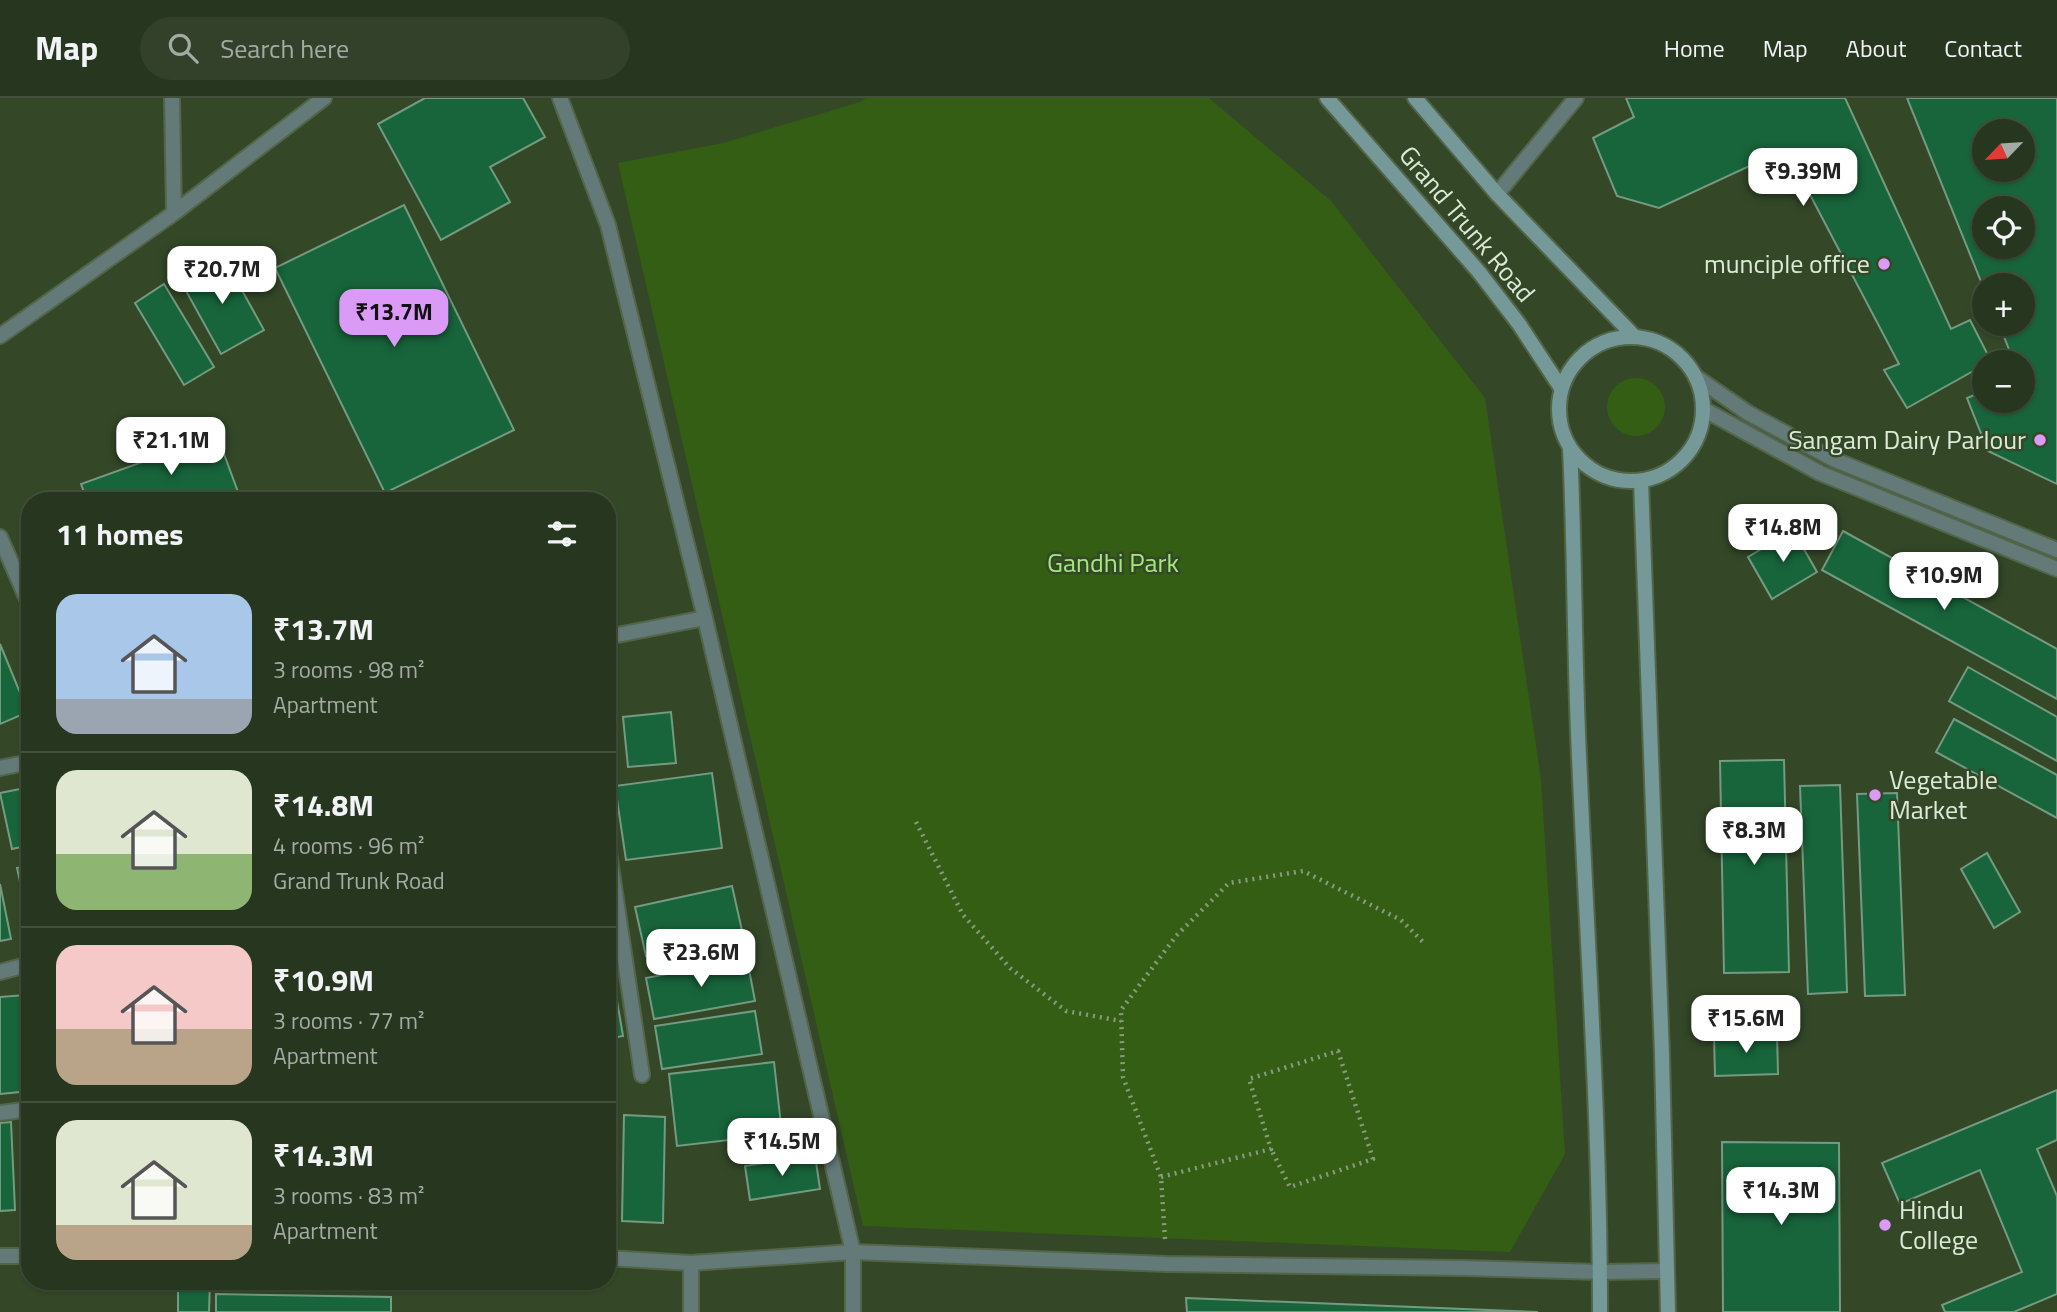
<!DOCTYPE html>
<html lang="en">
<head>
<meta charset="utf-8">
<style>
  body { margin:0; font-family:"Titillium Web",sans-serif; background:#33412b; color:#f1f3f6; height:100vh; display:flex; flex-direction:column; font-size:26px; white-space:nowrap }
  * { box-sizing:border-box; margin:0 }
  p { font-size:23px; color:#a4aba4 }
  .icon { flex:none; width:38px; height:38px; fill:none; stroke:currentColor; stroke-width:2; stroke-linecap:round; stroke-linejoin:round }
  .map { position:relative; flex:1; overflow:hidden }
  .sheet { position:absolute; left:21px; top:394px; width:595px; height:798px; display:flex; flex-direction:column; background:#27361e; border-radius:28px; box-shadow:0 2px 5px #0004,0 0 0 2px #43503c }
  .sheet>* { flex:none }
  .needle { width:46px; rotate:245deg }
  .tools { position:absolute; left:1972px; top:21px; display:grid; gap:14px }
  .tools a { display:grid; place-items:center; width:63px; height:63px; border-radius:50%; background:#27361e; box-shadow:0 2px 5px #0004,0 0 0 2px #43503c; font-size:35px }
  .price { position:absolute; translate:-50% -60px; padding:0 16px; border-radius:14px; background:#fff; color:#222; font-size:23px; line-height:46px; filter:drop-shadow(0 2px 4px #0008) }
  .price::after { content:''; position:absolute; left:50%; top:42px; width:21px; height:16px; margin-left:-10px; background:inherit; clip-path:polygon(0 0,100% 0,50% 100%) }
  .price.on { background:#da9af6; color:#111 }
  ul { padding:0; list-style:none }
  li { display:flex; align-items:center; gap:21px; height:175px; padding:0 35px }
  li+li { border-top:2px solid #43503c }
  li span { display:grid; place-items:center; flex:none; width:196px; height:140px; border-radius:21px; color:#555 }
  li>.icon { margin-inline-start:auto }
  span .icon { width:84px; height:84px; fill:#fffc; stroke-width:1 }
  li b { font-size:30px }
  h2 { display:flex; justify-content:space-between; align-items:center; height:84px; padding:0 35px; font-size:30px }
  header { display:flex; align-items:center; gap:42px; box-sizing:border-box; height:98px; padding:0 35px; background:#27361e; border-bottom:2px solid #43503c }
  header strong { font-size:33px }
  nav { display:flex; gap:38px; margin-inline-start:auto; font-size:24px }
  .search { width:490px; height:63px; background:#33412b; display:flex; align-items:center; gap:18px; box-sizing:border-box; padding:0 24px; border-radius:38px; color:#a4aba4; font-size:26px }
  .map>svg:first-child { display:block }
  .green { fill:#335e14 }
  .building { fill:#18643b; stroke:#749b81; stroke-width:2; fill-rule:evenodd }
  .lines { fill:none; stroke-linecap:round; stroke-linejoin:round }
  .service-casing { stroke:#526548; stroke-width:18 }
  .minor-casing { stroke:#526548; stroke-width:18 }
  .tertiary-casing { stroke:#526548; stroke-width:18 }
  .secondary-casing { stroke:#526548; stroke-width:18 }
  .path { stroke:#8a9a81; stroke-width:4.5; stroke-dasharray:2 5; stroke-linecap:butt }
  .service { stroke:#637a79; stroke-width:14 }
  .minor { stroke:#637a79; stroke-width:14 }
  .tertiary { stroke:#637a79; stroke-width:14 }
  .secondary { stroke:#759998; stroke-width:14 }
  .poi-dot { fill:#da9af6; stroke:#344828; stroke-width:2.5 }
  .labels { text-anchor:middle; stroke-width:5; stroke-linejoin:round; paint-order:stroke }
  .street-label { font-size:26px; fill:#ddead7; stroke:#344828 }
  .poi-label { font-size:26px; fill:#ddead7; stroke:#344828; text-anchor:end }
  .park-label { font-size:26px; fill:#a4e77e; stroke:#344828 }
</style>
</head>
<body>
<header>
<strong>Map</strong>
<div class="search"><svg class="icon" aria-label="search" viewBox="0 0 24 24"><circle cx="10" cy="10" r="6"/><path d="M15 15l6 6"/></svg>Search here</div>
<nav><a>Home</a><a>Map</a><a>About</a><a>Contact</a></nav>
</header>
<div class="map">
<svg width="2057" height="1214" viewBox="0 0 2057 1214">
  <rect width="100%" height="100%" fill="#344828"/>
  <g class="green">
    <polygon points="866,0 1209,0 1331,103 1485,300 1541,682 1565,1056 1510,1154 863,1128 618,65 723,45 860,4"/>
    <circle cx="1636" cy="309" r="29"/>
  </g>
  <g class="building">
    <polygon points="425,0 523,0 545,39 490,69 510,104 441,142 378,26"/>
    <polygon points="1626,0 1845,0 1951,231 1970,222 1991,263 1984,264 1984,267 1907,310 1884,272 1899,266 1786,51 1659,110 1617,98 1593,40 1634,19"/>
    <path d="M1907 0H2057V386L1988 353 1967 300 1984 293V303H2023V264H2014L1999 226H2023V187H1984V191ZM1984 33H2023V72H1984ZM1984 110H2023V149H1984Z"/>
    <polygon points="404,107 514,332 385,395 275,170"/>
    <polygon points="224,160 264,232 221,256 181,184"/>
    <polygon points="164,186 214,269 184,287 135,205"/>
    <polygon points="217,337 241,402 87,402 81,386"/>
    <polygon points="1793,432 1817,474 1772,501 1748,459"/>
    <polygon points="1843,433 2057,551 2057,601 1822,472"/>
    <polygon points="0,546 28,614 0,626"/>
    <polygon points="1968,569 2057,619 2057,663 1949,603"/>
    <polygon points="671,614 676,665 628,669 623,619"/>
    <polygon points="1954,621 2057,677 2057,720 1936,654"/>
    <polygon points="1784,662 1789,874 1724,875 1720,663"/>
    <polygon points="712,675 722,750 626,762 615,688"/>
    <polygon points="1840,687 1847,894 1808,896 1800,688"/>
    <polygon points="30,689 30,747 12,751 0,695"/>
    <polygon points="1897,695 1905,897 1865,898 1857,696"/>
    <polygon points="1987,755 2020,814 1994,830 1961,771"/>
    <polygon points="30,767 30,829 17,770"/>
    <polygon points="0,786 11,841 0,843"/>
    <polygon points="732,788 743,837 646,858 635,809"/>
    <polygon points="747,861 755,903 654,921 646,880"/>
    <polygon points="615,891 623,938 607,941 607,893"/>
    <polygon points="25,897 30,949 30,993 0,996 0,899"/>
    <polygon points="755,913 762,956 662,971 655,928"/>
    <polygon points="1777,935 1778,976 1715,978 1714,937"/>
    <rect x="607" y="955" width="6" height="54"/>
    <polygon points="774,964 782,1036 677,1048 669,976"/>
    <polygon points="2057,992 2057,1042 2037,1051 2057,1098 2057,1196 2014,1214 1945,1214 1942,1207 2022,1174 1980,1072 1900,1106 1882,1065"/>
    <polygon points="624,1017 665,1019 663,1125 622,1123"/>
    <polygon points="11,1024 15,1112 0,1113 0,1025"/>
    <polygon points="24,1025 30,1025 30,1111 23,1111"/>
    <polygon points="1722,1044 1839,1045 1840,1214 1723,1214"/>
    <polygon points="815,1057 820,1091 750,1102 745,1068"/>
    <polygon points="178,1183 210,1183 209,1214 178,1214"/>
    <polygon points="216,1196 391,1199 391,1214 216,1214"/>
    <polygon points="1186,1200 1538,1214 1187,1214"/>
  </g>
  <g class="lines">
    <defs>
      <g id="service">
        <polyline points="853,1154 853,1214"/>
        <polyline points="691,1214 691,1165"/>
      </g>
      <g id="minor">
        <polyline points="172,0 174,115"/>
        <polyline points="560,0 608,127 705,520 853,1154"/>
        <polyline points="1497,96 1576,0"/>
        <polyline points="0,439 30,508"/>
        <polyline points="607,539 705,520"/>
        <polyline points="0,670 30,664"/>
        <polyline points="607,741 642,977"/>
        <polyline points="0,874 30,866"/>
        <polyline points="0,1015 30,1011"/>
        <polyline points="0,1158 30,1158"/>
        <polyline points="607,1160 691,1165 853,1154 1167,1166 1463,1170 1600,1174 1667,1173"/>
      </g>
      <g id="tertiary">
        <polyline points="0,238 174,115 324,0"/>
        <polyline points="1696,279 1748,315 1835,362 2057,452"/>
        <polyline points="1703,311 1820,375 2057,471"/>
      </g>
      <g id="secondary">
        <polyline points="1327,0 1479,174 1519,226 1561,290"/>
        <polyline points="1415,0 1497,96 1634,238"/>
        <circle cx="1631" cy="311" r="72"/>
        <path d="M1570 351C1575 453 1574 555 1579 658 1587 843 1600 1028 1600 1214"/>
        <polyline points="1641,383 1662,957 1668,1214"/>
      </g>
    </defs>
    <use href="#service" class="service-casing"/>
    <use href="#minor" class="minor-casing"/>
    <use href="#tertiary" class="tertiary-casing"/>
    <use href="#secondary" class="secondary-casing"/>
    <g class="path">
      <polyline points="916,724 963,817 1010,870 1066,913 1121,923"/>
      <polyline points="1161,1079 1271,1051 1249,981 1338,953 1373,1061 1290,1089 1271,1051"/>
      <polyline points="1165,1141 1161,1079 1123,979 1121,912 1176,838 1229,785 1303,773 1401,822 1423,844"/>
    </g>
    <use href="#service" class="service"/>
    <use href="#minor" class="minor"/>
    <use href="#tertiary" class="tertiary"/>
    <use href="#secondary" class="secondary"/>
  </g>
  <g class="poi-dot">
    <circle cx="1884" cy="166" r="7"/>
    <circle cx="2040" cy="342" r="7"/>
    <circle cx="1875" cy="697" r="7"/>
    <circle cx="1885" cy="1127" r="7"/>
  </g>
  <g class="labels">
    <g class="street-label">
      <text transform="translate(1467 126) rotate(50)" y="9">Grand Trunk Road</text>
    </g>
    <g class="poi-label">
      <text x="1870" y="175">munciple office</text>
      <text x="2026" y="351">Sangam Dairy Parlour</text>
      <text x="1889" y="691" text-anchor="start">Vegetable<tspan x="1889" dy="30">Market</tspan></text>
      <text x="1899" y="1121" text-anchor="start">Hindu<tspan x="1899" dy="30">College</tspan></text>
    </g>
    <g class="park-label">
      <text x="1113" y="474">Gandhi Park</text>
    </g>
  </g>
</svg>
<div class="tools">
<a><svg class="needle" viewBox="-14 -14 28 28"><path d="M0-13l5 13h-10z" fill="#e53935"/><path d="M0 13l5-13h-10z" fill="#a4aba4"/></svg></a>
<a><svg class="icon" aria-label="locate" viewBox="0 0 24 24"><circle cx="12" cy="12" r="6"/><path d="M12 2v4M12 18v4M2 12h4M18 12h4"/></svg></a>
<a>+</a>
<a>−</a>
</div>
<b class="price" style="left:1803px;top:110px">₹9.39M</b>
<b class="price" style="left:222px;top:208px">₹20.7M</b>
<b class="price on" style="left:394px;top:251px">₹13.7M</b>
<b class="price" style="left:171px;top:379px">₹21.1M</b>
<b class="price" style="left:1783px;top:466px">₹14.8M</b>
<b class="price" style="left:1944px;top:514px">₹10.9M</b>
<b class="price" style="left:1754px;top:769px">₹8.3M</b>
<b class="price" style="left:701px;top:891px">₹23.6M</b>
<b class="price" style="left:1746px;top:957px">₹15.6M</b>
<b class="price" style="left:782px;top:1080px">₹14.5M</b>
<b class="price" style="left:1781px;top:1129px">₹14.3M</b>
<section class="sheet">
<h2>11 homes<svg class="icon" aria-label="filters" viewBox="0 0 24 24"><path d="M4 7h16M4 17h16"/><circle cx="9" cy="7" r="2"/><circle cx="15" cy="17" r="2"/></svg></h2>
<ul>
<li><span style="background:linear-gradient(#a9c7e8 75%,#9aa5b1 0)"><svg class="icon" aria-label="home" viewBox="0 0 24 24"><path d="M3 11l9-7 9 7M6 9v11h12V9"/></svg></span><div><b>₹13.7M</b><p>3 rooms · 98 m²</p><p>Apartment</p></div></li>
<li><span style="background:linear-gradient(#dfe7d0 60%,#8fb573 0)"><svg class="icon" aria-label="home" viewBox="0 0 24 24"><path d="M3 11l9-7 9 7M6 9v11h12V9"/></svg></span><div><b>₹14.8M</b><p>4 rooms · 96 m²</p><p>Grand Trunk Road</p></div></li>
<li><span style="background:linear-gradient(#f6c9c9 60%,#b9a48a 0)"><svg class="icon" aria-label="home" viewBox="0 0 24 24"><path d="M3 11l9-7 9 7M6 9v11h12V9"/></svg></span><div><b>₹10.9M</b><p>3 rooms · 77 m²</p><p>Apartment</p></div></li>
<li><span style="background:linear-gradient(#dfe7d0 75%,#b9a48a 0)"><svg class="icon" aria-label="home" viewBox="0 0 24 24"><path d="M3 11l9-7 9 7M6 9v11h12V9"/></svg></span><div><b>₹14.3M</b><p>3 rooms · 83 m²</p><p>Apartment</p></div></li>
</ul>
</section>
</div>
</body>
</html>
